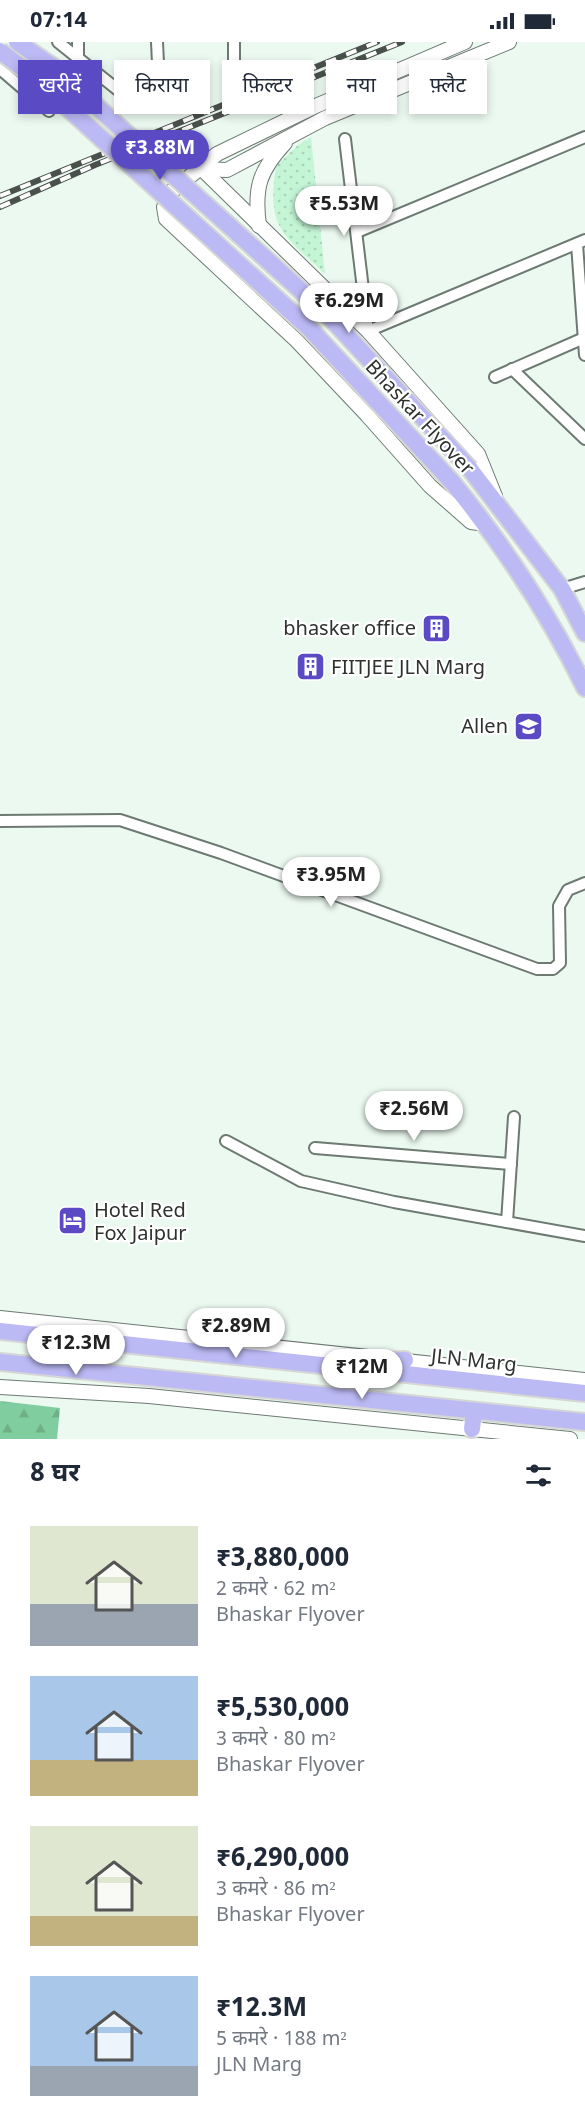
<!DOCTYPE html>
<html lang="hi">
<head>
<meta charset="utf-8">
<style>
  body { margin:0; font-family:Georgia,"Noto Sans Devanagari",serif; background:#f6f6f7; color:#1f2937; height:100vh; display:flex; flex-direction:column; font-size:22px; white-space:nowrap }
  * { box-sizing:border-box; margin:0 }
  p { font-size:20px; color:#747a83 }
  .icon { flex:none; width:33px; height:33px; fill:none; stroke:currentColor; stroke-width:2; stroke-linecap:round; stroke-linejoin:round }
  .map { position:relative; height:1397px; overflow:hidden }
  .panel { display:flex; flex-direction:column; background:#fff; flex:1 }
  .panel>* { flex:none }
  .top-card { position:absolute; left:18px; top:18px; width:549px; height:54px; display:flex; gap:12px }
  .price { position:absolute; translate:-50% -51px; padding:0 14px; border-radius:21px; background:#fff; color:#222; font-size:20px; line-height:39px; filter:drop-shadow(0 2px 3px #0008) }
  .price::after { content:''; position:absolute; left:50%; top:36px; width:18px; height:14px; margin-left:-9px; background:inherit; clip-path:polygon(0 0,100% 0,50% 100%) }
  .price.current { background:#5a4ac3; color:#fff }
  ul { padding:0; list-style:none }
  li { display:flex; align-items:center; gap:18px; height:150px; padding:0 30px }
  li span { display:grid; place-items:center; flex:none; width:168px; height:120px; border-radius:0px; color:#555 }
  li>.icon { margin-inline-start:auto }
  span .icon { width:72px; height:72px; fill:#fffc; stroke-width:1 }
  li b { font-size:26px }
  h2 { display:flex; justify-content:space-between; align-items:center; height:72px; padding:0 30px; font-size:26px }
  .chip { padding:0 21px; border-radius:0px; background:#fff; box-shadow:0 3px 9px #0003; font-size:21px; line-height:54px }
  .chip.current { background:#5a4ac3; color:#fff }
  .status { display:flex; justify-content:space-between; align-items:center; height:42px; padding:0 30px; background:#fff; direction:ltr }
  .status svg { height:16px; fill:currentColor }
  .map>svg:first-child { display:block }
  .forest { fill:url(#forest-firs) }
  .park { fill:url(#park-dots) }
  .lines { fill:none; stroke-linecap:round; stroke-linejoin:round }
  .minor-casing { stroke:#6d7a72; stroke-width:14 }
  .tertiary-casing { stroke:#6d7a72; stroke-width:16 }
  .primary-casing { stroke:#d5d6d5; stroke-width:20 }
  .minor { stroke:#fff; stroke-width:10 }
  .tertiary { stroke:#fff; stroke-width:14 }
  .primary { stroke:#bcbaf5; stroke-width:16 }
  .rail-casing { stroke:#4a504c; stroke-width:6 }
  .rail { stroke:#fff; stroke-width:4; stroke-dasharray:11; stroke-linecap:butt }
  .primary-bridge-casing { stroke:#d5d6d5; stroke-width:20; stroke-linecap:butt }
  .primary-bridge { stroke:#bcbaf5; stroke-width:16 }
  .labels { text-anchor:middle; stroke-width:4.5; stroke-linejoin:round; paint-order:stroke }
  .street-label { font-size:20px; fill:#2d322f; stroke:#fff }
  .poi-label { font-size:20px; fill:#2d322f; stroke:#fff; text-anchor:end }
</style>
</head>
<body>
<div class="status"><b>07:14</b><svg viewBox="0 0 49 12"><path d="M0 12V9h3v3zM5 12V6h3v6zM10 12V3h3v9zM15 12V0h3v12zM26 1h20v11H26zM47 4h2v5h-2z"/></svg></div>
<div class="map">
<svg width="585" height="1397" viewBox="0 0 585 1397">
  <defs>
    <pattern id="forest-firs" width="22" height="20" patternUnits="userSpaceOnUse" patternTransform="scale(1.5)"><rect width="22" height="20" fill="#80cd9f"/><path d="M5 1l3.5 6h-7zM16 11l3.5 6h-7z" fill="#6fb089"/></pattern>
    <pattern id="park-dots" width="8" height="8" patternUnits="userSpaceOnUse" patternTransform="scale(1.5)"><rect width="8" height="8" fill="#c4f6d6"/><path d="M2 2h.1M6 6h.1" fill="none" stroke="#a9d3b8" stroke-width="1.8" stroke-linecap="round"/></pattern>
  </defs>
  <rect width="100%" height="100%" fill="#ebf9f0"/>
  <polygon class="forest" points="0,1359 60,1366 57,1397 0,1397"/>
  <path class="park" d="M311 95 325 232C283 192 266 187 276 124L298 103Z"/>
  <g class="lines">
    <defs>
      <g id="minor">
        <polyline points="58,0 138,64"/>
        <polyline points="78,0 78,17"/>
        <polyline points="157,0 159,43"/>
        <polyline points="234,0 234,21"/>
        <polyline points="0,27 49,69"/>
        <polyline points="345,97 368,289 585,198"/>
        <polyline points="357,190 585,95"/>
        <polyline points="577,202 585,313"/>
        <polyline points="512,327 585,397"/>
        <polyline points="495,335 584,296"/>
        <polyline points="562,547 585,540"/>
        <polyline points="0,779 120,778 221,811 537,927 553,927 560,921 559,864 568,848 585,841"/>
        <polyline points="226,1099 301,1139 394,1160 585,1194"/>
        <polyline points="315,1106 511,1122"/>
        <polyline points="507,1180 514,1075"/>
      </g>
      <g id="tertiary">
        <polyline points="465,0 318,63 217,112 171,150 164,165 166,177 297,299 367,373 430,444 471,480 486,482"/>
        <polyline points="202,127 368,289 478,412 495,454"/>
        <polyline points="202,127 227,128 325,76 509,0"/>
        <path d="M259 184C254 146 259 129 285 101"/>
        <polyline points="0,1276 585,1338"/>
        <polyline points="0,1345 149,1354 570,1397"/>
      </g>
      <g id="primary">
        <polyline points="470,427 562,547 585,591"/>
        <path d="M452 440C504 504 549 572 585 646"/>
        <polyline points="0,1289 585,1351"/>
        <polyline points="0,1320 585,1380"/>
        <polyline points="373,1320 405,1318"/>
        <polyline points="472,1387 474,1369"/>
      </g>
    </defs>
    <use href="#minor" class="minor-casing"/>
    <use href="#tertiary" class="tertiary-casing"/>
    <use href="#primary" class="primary-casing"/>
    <use href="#minor" class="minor"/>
    <use href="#tertiary" class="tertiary"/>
    <use href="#primary" class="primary"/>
    <defs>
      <g id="rail">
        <polyline points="0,154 377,0"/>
        <polyline points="0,165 95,123 402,0"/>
      </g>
    </defs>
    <use href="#rail" class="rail-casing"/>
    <use href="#rail" class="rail"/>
    <defs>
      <g id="primary-bridge">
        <polyline points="17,0 52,24 327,272 470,427"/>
        <polyline points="0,9 35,36 310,287 452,440"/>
      </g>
    </defs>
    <use href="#primary-bridge" class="primary-bridge-casing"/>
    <use href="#primary-bridge" class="primary-bridge"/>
  </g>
  <defs>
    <symbol id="building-square" viewBox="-11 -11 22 22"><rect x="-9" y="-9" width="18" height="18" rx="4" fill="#5a4ac3" stroke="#fff"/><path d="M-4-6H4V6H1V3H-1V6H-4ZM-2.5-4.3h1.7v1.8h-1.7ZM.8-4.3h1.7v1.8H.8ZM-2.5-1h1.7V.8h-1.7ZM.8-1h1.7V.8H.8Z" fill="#fff"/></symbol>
    <symbol id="school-square" viewBox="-11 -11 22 22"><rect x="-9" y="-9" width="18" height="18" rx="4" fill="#5a4ac3" stroke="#fff"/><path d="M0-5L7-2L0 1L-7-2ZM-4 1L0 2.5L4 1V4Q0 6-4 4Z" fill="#fff"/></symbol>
    <symbol id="hotel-square" viewBox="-11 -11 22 22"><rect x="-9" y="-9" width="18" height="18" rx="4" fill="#5a4ac3" stroke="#fff"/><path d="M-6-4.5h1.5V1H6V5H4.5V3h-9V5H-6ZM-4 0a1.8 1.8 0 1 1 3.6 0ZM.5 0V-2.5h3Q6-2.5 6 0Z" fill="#fff"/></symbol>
  </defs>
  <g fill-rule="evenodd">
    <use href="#building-square" x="420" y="570" width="33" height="33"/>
    <use href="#building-square" x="294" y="608" width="33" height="33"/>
    <use href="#school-square" x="512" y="668" width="33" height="33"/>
    <use href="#hotel-square" x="56" y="1162" width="33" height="33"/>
  </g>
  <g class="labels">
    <g class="street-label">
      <text transform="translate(420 375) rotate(47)" y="7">Bhaskar Flyover</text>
      <text transform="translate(474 1318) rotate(6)" y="7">JLN Marg</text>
    </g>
    <g class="poi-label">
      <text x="416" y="593">bhasker office</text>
      <text x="331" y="632" text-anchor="start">FIITJEE JLN Marg</text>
      <text x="508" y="691">Allen</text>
      <text x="94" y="1175" text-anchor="start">Hotel Red<tspan x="94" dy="23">Fox Jaipur</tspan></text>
    </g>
  </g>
</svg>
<b class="price current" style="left:160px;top:139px">₹3.88M</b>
<b class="price" style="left:344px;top:195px">₹5.53M</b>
<b class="price" style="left:349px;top:292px">₹6.29M</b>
<b class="price" style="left:331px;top:866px">₹3.95M</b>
<b class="price" style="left:414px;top:1100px">₹2.56M</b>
<b class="price" style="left:236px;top:1317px">₹2.89M</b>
<b class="price" style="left:76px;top:1334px">₹12.3M</b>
<b class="price" style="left:362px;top:1358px">₹12M</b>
<div class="top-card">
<a class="chip current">खरीदें</a>
<a class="chip">किराया</a>
<a class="chip">फ़िल्टर</a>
<a class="chip">नया</a>
<a class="chip">फ़्लैट</a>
</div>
</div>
<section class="panel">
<h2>8 घर<svg class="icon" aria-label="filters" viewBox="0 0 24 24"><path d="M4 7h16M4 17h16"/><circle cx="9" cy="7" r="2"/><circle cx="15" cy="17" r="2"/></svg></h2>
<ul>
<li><span style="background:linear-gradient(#dfe7d0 65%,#9aa5b1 0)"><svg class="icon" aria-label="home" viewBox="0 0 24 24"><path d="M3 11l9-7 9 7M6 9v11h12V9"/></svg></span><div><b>₹3,880,000</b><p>2 कमरे · 62 m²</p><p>Bhaskar Flyover</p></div></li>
<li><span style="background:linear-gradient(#a9c7e8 70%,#c2b280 0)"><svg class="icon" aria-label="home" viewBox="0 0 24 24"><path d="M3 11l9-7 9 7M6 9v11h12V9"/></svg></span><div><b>₹5,530,000</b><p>3 कमरे · 80 m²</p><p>Bhaskar Flyover</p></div></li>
<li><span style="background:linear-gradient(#dfe7d0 75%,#c2b280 0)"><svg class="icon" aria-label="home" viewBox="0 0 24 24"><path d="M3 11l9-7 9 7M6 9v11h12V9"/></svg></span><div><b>₹6,290,000</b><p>3 कमरे · 86 m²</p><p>Bhaskar Flyover</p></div></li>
<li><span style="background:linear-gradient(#a9c7e8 75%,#9aa5b1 0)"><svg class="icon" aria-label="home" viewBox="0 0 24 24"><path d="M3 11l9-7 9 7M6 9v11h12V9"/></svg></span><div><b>₹12.3M</b><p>5 कमरे · 188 m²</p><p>JLN Marg</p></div></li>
</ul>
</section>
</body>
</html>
